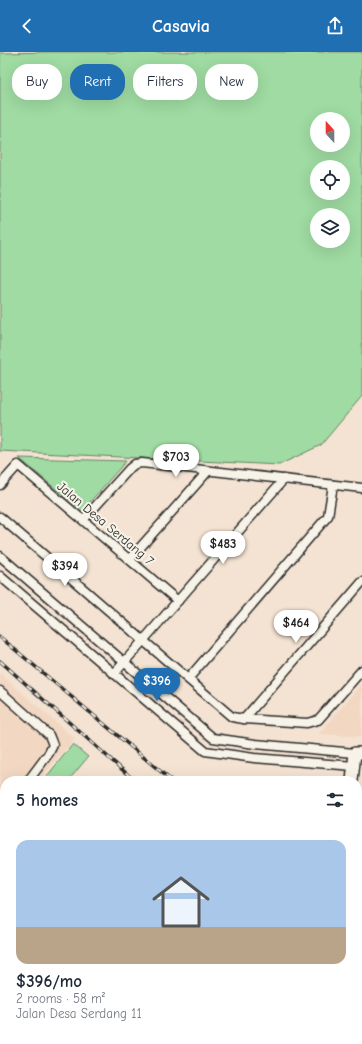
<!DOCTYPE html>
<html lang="en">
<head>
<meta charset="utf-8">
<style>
  body { margin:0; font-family:"Comic Neue",sans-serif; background:#f6f6f7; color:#1f2937; height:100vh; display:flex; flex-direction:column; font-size:15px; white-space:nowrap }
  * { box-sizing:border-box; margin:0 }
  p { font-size:13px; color:#747a83 }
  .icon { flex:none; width:22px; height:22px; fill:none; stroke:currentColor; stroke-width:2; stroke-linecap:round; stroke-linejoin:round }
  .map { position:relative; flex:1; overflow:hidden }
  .details { position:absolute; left:0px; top:724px; width:362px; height:268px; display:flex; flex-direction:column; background:#fff; border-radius:16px 16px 0 0; box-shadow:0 4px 16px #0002 }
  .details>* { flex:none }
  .banner { position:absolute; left:12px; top:12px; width:338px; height:36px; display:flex; gap:8px }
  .needle { width:26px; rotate:339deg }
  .controls { position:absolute; left:310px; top:60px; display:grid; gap:8px }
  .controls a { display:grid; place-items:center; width:40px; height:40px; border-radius:50%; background:#fff; box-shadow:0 4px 16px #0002; font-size:20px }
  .price { position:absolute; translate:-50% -34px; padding:0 9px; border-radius:14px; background:#fff; color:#222; font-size:13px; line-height:26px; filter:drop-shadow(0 1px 2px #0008) }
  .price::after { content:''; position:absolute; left:50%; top:24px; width:12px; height:9px; margin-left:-6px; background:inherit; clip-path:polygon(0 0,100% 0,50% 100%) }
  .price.active { background:#1f6fb2; color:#fff }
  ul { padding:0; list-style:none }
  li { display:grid; align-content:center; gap:8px; height:212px; padding:0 16px }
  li+li { border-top:1px solid #e0e1e3 }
  li span { display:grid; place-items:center; height:124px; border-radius:12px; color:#555 }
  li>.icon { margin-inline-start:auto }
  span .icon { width:72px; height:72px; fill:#fffc; stroke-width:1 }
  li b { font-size:17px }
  h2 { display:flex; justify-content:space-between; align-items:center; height:48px; padding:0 16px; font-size:17px }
  .pill { padding:0 14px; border-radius:16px; background:#fff; box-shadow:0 4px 16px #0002; font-size:14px; line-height:36px }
  .pill.active { background:#1f6fb2; color:#fff }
  header { display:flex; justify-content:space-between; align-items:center; height:52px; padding:0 16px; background:#1f6fb2; color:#fff; font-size:18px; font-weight:600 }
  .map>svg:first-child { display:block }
  .built { fill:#f2d8c2 }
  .green { fill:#9fdba2; stroke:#658366; fill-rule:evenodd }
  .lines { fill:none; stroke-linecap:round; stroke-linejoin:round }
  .street-casing { stroke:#2b2b2b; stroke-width:11 }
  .secondary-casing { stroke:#2b2b2b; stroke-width:14 }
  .highway-casing { stroke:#2b2b2b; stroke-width:17 }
  .street { stroke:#f7f3e8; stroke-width:8 }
  .secondary { stroke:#f7f3e8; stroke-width:11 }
  .highway { stroke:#fbe080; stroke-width:14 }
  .rail-casing { stroke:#2b2b2b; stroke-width:3.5 }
  .rail { stroke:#f7f3e8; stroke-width:2; stroke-dasharray:6; stroke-linecap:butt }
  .labels { text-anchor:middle; stroke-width:4; stroke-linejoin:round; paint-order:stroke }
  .street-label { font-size:13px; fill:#2b2b2b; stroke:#f7f3e8 }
</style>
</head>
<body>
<header><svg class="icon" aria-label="back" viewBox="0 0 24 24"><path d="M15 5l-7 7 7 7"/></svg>Casavia<svg class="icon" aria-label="share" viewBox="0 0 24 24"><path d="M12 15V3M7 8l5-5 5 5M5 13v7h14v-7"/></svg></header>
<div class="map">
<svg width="362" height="992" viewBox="0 0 362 992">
  <rect width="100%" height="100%" fill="#f4e3d2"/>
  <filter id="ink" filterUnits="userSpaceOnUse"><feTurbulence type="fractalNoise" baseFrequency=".025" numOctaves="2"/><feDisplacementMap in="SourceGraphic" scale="8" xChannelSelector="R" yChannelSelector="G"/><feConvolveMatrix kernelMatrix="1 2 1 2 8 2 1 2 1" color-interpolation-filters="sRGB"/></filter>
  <g filter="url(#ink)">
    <g class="built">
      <polygon points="0,621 75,687 38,729 5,729 5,765 0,771"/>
      <polygon points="362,631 362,685 319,682"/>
      <polygon points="0,836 5,840 5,932 0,928"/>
    </g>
    <g class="green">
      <path d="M50 0H362V344L321 393 279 413 0 399V1ZM317 67H343V93H317ZM317 115H343V141H317ZM317 163H343V189H317Z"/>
      <polygon points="19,406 126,409 82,459"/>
      <polygon points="73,692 88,705 68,729 43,729"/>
    </g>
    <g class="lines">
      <defs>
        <g id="street">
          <polyline points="0,433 18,413 178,549"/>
          <polyline points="0,465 232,665 244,667 307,671 318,668 362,618"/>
          <polyline points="84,467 130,416 135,412 142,411 362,436"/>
          <polyline points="0,504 213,686 255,692 355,701"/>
          <polyline points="130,507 208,419"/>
          <polyline points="0,524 205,699 254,706 354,714"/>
          <polyline points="114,622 284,427"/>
          <polyline points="188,627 328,464 333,433"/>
          <polyline points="0,639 49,683 53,693 49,701 28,729"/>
          <polyline points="244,667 362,530"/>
          <polyline points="0,765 5,758"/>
          <polyline points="0,832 5,835"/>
        </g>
        <g id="secondary">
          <polyline points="352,729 355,701 362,701"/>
          <polyline points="93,992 100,987"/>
        </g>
        <g id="highway">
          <polyline points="0,963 5,966"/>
          <polyline points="0,980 5,983"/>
          <polyline points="12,987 20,992"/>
          <polyline points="38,987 46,992"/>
        </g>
      </defs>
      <use href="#street" class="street-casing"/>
      <use href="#secondary" class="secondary-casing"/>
      <use href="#highway" class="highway-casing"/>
      <use href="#street" class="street"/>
      <use href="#secondary" class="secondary"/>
      <use href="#highway" class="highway"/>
      <defs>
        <g id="rail">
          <polyline points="0,585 172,729"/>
          <polyline points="0,609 135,729"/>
          <polyline points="357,895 362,900"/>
          <polyline points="357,937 362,943"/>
        </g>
      </defs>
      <use href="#rail" class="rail-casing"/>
      <use href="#rail" class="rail"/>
    </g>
  </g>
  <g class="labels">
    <g class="street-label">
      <text transform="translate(106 471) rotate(40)" y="5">Jalan Desa Serdang 7</text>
    </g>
  </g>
</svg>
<div class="controls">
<a><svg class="needle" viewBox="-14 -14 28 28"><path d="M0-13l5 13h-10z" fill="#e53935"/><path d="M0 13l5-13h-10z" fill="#747a83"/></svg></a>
<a><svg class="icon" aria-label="locate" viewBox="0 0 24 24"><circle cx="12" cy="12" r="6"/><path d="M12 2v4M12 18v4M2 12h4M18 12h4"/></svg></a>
<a><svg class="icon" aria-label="layers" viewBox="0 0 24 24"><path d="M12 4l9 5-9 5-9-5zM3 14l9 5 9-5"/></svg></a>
</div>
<b class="price" style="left:176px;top:426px">$703</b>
<b class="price" style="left:223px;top:513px">$483</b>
<b class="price" style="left:65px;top:535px">$394</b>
<b class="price" style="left:296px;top:592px">$464</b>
<b class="price active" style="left:157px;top:650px">$396</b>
<div class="banner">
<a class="pill">Buy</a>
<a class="pill active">Rent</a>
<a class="pill">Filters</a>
<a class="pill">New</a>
</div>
<section class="details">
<h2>5 homes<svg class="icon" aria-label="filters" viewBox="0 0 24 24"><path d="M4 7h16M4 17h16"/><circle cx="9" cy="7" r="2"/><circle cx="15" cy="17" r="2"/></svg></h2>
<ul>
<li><span style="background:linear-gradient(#a9c7e8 70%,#b9a48a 0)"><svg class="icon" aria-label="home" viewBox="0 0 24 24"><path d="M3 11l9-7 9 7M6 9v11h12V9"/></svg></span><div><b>$396/mo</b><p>2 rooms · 58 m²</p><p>Jalan Desa Serdang 11</p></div></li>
</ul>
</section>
</div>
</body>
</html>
